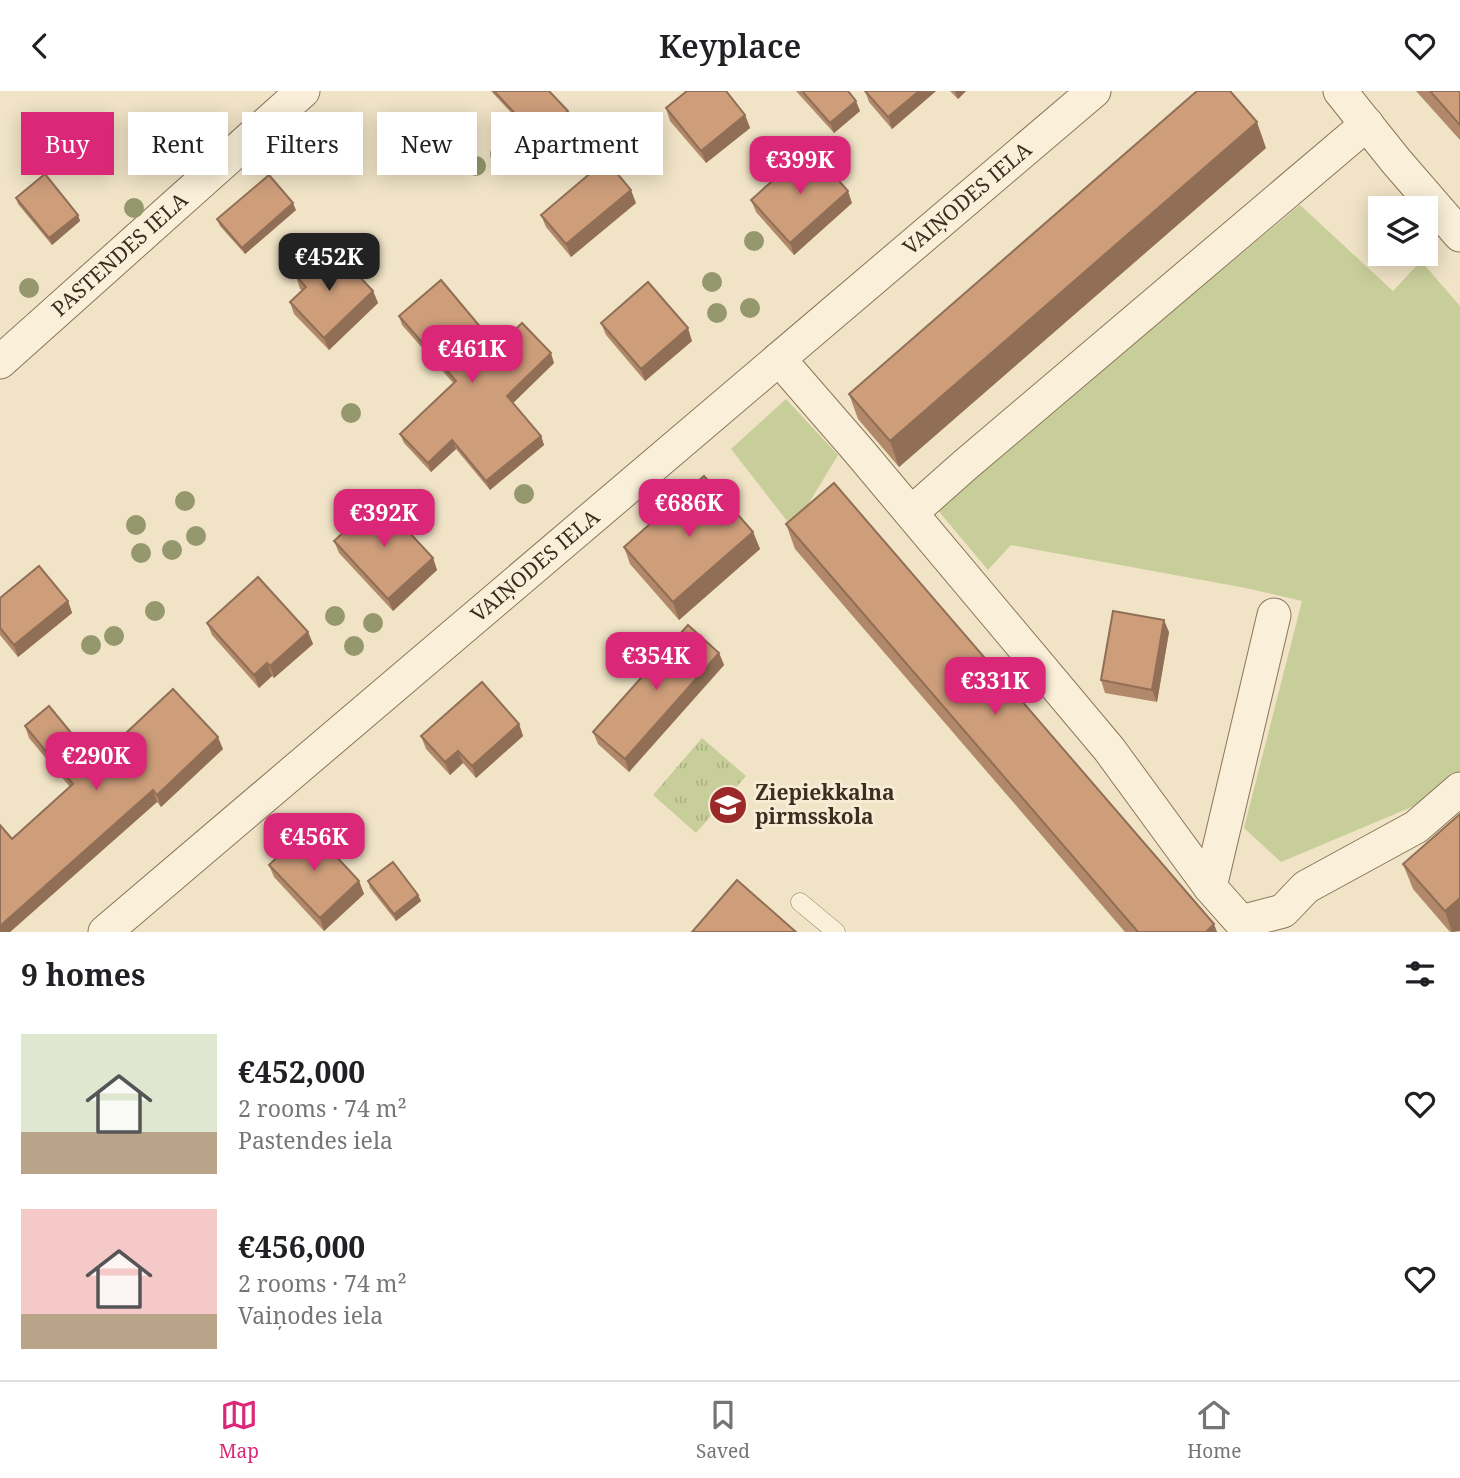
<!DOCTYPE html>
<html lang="en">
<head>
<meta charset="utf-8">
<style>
  body { margin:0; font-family:"Noto Serif",serif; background:#f6f6f6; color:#202124; height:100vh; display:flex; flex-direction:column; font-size:26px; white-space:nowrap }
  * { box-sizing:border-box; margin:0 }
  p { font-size:23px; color:#757577 }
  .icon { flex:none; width:38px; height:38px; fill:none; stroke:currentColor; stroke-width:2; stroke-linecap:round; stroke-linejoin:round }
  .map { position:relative; height:841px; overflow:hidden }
  .side { display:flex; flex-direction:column; background:#fff; flex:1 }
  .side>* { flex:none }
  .guide { position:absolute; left:21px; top:21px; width:700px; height:63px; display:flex; gap:14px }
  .tools { position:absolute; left:1368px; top:105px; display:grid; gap:14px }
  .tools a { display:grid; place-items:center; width:70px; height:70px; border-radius:0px; background:#fff; box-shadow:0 4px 18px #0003; font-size:35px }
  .price { position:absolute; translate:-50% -60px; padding:0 16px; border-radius:14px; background:#db2777; color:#fff; font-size:23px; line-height:46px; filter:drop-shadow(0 2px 4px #0008) }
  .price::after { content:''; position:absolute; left:50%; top:42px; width:21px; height:16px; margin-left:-10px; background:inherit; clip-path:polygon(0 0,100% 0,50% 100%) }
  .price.active { background:#222; color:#fff }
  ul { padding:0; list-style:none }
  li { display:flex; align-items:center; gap:21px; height:175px; padding:0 21px }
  li span { display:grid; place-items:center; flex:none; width:196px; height:140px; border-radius:0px; color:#555 }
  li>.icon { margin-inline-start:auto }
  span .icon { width:84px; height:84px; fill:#fffc; stroke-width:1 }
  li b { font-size:30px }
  h2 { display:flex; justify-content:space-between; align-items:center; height:84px; padding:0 21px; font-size:30px }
  .chip { padding:0 24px; border-radius:0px; background:#fff; box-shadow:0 4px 18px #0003; font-size:24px; line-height:63px }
  .chip.active { background:#db2777; color:#fff }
  header { display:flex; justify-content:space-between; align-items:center; height:91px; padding:0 21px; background:#fff; font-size:32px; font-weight:600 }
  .menu { display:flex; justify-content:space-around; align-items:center; height:98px; border-top:2px solid #e0e0e0; background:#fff; font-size:19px; color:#757577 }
  .menu a { display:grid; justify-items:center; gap:4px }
  .menu .active { color:#db2777 }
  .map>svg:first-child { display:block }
  .grass { fill:#c8ce99 }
  .park { fill:url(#park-tufts) }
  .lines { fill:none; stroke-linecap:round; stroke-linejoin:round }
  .service-casing { stroke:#8b755b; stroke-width:19 }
  .minor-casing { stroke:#8b755b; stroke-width:35 }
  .service { stroke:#faf0d9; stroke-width:18 }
  .minor { stroke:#faf0d9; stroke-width:33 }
  .tree { fill:#95976d }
  .wall { fill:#b1886a }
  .shaded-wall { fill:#906f56 }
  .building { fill:#ce9e7b; stroke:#906f56; stroke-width:2 }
  .labels { text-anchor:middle; stroke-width:6; stroke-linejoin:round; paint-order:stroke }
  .street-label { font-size:21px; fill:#3b2d1f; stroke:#f7edd6 }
  .poi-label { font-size:21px; font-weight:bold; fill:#3b2d1f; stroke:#f7edd6; text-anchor:start }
</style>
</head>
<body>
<header><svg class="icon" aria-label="back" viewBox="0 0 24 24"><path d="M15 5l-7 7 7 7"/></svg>Keyplace<svg class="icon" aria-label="heart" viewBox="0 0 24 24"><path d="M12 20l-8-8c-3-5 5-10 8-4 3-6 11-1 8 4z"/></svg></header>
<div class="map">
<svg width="1460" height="841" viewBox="0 0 1460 841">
  <defs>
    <pattern id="park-tufts" width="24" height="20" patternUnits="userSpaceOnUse" patternTransform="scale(1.75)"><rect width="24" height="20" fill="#c8ce99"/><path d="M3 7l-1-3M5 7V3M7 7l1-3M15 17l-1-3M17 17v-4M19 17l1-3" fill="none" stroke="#adb183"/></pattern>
  </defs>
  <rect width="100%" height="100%" fill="#f0e3c6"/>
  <g class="grass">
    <polygon points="1300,114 1393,200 1421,170 1460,215 1460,681 1426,710 1281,771 1244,737 1302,510 1246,497 1011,454 988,479 936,417"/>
    <polygon points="786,308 838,364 809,412 791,435 731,358"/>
  </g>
  <polygon class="park" points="702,647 746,685 696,742 653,704"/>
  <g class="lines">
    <defs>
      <polyline id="service" points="800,811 836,841"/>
      <g id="minor">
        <polyline points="1340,0 1396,70 1460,144"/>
        <polyline points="779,268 858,359 1109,658 1210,796 1241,831 1283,820 1306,796 1416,736 1460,698"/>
        <path id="s1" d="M0 271 303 0"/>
        <polyline points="911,422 964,375 1367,33"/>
        <polyline points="1210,796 1274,524"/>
        <path id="s2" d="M105 841 1094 0"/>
      </g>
    </defs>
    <use href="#service" class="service-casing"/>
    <use href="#minor" class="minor-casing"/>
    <use href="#service" class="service"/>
    <use href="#minor" class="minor"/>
  </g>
  <g class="tree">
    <circle cx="500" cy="63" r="10"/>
    <circle cx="440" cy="74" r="10"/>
    <circle cx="476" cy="75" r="10"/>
    <circle cx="134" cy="117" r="10"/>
    <circle cx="754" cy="150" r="10"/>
    <circle cx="712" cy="191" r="10"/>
    <circle cx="29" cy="197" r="10"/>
    <circle cx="750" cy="217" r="10"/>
    <circle cx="717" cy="222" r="10"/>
    <circle cx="351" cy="322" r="10"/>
    <circle cx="524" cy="403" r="10"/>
    <circle cx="185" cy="410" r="10"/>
    <circle cx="136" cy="434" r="10"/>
    <circle cx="196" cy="445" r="10"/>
    <circle cx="172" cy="459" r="10"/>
    <circle cx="141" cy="462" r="10"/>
    <circle cx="155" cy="520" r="10"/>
    <circle cx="335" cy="525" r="10"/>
    <circle cx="373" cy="532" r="10"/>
    <circle cx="114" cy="545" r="10"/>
    <circle cx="91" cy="554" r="10"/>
    <circle cx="354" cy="555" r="10"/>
  </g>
  <g class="wall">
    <polygon points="491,0 549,0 570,27 541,54"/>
    <polygon points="796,0 848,0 860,20 834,42"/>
    <polygon points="865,0 936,0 892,38 869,11"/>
    <polygon points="950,0 966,0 958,8"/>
    <polygon points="1416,0 1460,0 1460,49"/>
    <polygon points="666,17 745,24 750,37 706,72 670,30"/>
    <polygon points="1266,57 899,376 858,328 849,303"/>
    <polygon points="16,107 78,124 80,130 52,154 18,113"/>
    <polygon points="751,109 852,112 794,164 756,121"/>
    <polygon points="636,112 571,166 546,136 541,124"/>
    <polygon points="296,119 245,163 220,135 217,128"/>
    <polygon points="329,172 373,200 378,212 329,259 294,223 290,211 302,199 300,198 296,185"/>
    <polygon points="399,225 497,256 554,272 513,312 541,345 544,354 490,399 456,358 431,381 404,352 400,343 454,293 402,234"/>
    <polygon points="601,232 692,250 645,290 606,244"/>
    <polygon points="786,433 1217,841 1125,841 795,458"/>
    <polygon points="753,441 760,458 679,529 630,473 624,456"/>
    <polygon points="334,450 433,467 437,479 393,520 339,462"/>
    <polygon points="0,507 68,510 72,522 18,566 0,544"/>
    <polygon points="207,532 308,541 313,553 274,587 272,585 259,597 212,544"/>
    <polygon points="1169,541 1157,611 1105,602 1101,589"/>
    <polygon points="719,562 724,574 629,681 598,653 593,641"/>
    <polygon points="519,633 523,645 476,687 463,672 450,684 426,658 421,645"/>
    <polygon points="25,635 95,671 223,658 161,716 157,711 10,841 0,841 12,748 70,696 29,647"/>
    <polygon points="1460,723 1460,840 1450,841 1413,798 1403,773"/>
    <polygon points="269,774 359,790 364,803 324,840 274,786"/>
    <polygon points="368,790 418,804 421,810 396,830 370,797"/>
  </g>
  <g class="shaded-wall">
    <polygon points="919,0 936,0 892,38 888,26"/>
    <polygon points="955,0 966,0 958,8"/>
    <polygon points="856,10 860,20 834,42 830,32"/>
    <polygon points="568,20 570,27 541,54 538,47"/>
    <polygon points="745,24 750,37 706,72 701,60"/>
    <polygon points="1257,31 1266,57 899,376 890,350"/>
    <polygon points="631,99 636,112 571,166 566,153"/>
    <polygon points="848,100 852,112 794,164 790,152"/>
    <polygon points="293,112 296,119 245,163 242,157"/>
    <polygon points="78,124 80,130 52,154 49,147"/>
    <polygon points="373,200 378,212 329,259 324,247"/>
    <polygon points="688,237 692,250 645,290 641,278"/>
    <polygon points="551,262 554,272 511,314 507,305"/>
    <polygon points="541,345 544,354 490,399 486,390"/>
    <polygon points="452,349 456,358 431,381 428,372"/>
    <polygon points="753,441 760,458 679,529 673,511"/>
    <polygon points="433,467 437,479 393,520 388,508"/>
    <polygon points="68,510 72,522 18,566 14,554"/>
    <polygon points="1164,529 1169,541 1157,611 1152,599"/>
    <polygon points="308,541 313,553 274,587 270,575"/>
    <polygon points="719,562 724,574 629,681 625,668"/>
    <polygon points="267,572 272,585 259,597 254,584"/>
    <polygon points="519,633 523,645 476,687 472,675"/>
    <polygon points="218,646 223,658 161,716 157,704"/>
    <polygon points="458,660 463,672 450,684 445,671"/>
    <polygon points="153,699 157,711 10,841 0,841 0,835"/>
    <polygon points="359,790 364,803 324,840 320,827"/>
    <polygon points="418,804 421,810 396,830 394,823"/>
    <polygon points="1460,807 1460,840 1452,841 1445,820"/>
    <polygon points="1214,833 1217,841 1206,841"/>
  </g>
  <g class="building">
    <polygon points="494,0 549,0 568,20 538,47"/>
    <polygon points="687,0 726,0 745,24 701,60 666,17"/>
    <polygon points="802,0 848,0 856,10 830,32"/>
    <polygon points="865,0 919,0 888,26"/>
    <polygon points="1197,0 1230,0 1257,31 890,350 849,303"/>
    <polygon points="1430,0 1460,0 1460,34"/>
    <polygon points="809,57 848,100 790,152 751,109"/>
    <polygon points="606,69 631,99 566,153 541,124"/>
    <polygon points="45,83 78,124 49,147 16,107"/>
    <polygon points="269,84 293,112 242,157 217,128"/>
    <polygon points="319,162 329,172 339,164 373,200 324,247 290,211 306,196 296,185"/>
    <polygon points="441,189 497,256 522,232 551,262 507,305 541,345 486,390 452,349 428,372 400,343 456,290 399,225"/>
    <polygon points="648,191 688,237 641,278 601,232"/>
    <polygon points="704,385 753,441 673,511 624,456"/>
    <polygon points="834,392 1214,833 1206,841 1138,841 786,433"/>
    <polygon points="379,409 433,467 388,508 334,450"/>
    <polygon points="39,475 68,510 14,554 0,537 0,507"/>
    <polygon points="258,486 308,541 270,575 267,572 254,584 207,532"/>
    <polygon points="1113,520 1164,529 1152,599 1101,589"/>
    <polygon points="688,534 719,562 625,668 593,641"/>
    <polygon points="482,591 519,633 472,675 458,660 445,671 421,645"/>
    <polygon points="173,598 218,646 157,704 153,699 0,835 0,734 12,748 73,693 25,635 49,615 95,671"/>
    <polygon points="1460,723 1460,807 1445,820 1403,773"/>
    <polygon points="309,736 359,790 320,827 269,774"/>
    <polygon points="393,771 418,804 394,823 368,790"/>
    <polygon points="737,789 796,841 692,841"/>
  </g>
  <defs>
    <symbol id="school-disc" viewBox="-11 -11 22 22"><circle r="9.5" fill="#9c292a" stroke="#f7edd6"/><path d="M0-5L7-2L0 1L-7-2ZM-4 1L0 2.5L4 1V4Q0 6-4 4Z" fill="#fff"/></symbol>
  </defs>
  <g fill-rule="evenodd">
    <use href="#school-disc" x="706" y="692" width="44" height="44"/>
  </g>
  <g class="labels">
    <g class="street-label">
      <text dy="7" stroke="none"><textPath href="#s2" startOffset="1132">VAIŅODES IELA</textPath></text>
      <text dy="7" stroke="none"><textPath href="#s1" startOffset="161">PASTENDES IELA</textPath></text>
      <text dy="7" stroke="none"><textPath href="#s2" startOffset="565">VAIŅODES IELA</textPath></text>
    </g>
    <g class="poi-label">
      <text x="755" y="709">Ziepiekkalna<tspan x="755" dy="24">pirmsskola</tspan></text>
    </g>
  </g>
</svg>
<div class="tools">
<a><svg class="icon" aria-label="layers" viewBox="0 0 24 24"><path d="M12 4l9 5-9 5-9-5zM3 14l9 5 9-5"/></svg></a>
</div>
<b class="price" style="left:800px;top:105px">€399K</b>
<b class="price active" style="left:329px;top:202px">€452K</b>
<b class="price" style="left:472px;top:294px">€461K</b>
<b class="price" style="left:689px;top:448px">€686K</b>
<b class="price" style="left:384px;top:458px">€392K</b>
<b class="price" style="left:656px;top:601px">€354K</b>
<b class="price" style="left:995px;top:626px">€331K</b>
<b class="price" style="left:96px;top:701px">€290K</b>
<b class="price" style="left:314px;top:782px">€456K</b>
<div class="guide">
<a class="chip active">Buy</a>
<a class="chip">Rent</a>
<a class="chip">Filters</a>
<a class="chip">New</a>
<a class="chip">Apartment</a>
</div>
</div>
<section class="side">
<h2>9 homes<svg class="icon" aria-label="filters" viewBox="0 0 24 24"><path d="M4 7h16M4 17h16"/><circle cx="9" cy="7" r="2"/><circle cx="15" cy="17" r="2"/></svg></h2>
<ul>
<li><span style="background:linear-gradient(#dfe7d0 70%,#b9a48a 0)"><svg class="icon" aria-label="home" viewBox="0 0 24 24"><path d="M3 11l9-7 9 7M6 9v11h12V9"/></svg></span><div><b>€452,000</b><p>2 rooms · 74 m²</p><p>Pastendes iela</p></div><svg class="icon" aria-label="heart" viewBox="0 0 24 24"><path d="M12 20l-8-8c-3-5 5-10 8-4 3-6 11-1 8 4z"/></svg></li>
<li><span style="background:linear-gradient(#f6c9c9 75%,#b9a48a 0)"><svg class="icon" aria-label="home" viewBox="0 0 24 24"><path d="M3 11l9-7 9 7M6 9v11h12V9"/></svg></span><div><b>€456,000</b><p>2 rooms · 74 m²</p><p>Vaiņodes iela</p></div><svg class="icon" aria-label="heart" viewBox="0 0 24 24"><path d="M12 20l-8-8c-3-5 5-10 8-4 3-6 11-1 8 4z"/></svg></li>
</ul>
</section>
<nav class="menu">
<a class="active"><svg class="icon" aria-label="map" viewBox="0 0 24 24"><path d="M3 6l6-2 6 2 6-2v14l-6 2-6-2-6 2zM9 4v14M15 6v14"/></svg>Map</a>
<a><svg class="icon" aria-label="saved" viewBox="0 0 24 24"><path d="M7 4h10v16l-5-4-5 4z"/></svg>Saved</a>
<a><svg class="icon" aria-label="home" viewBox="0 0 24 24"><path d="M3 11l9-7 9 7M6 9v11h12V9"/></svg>Home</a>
</nav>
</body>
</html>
